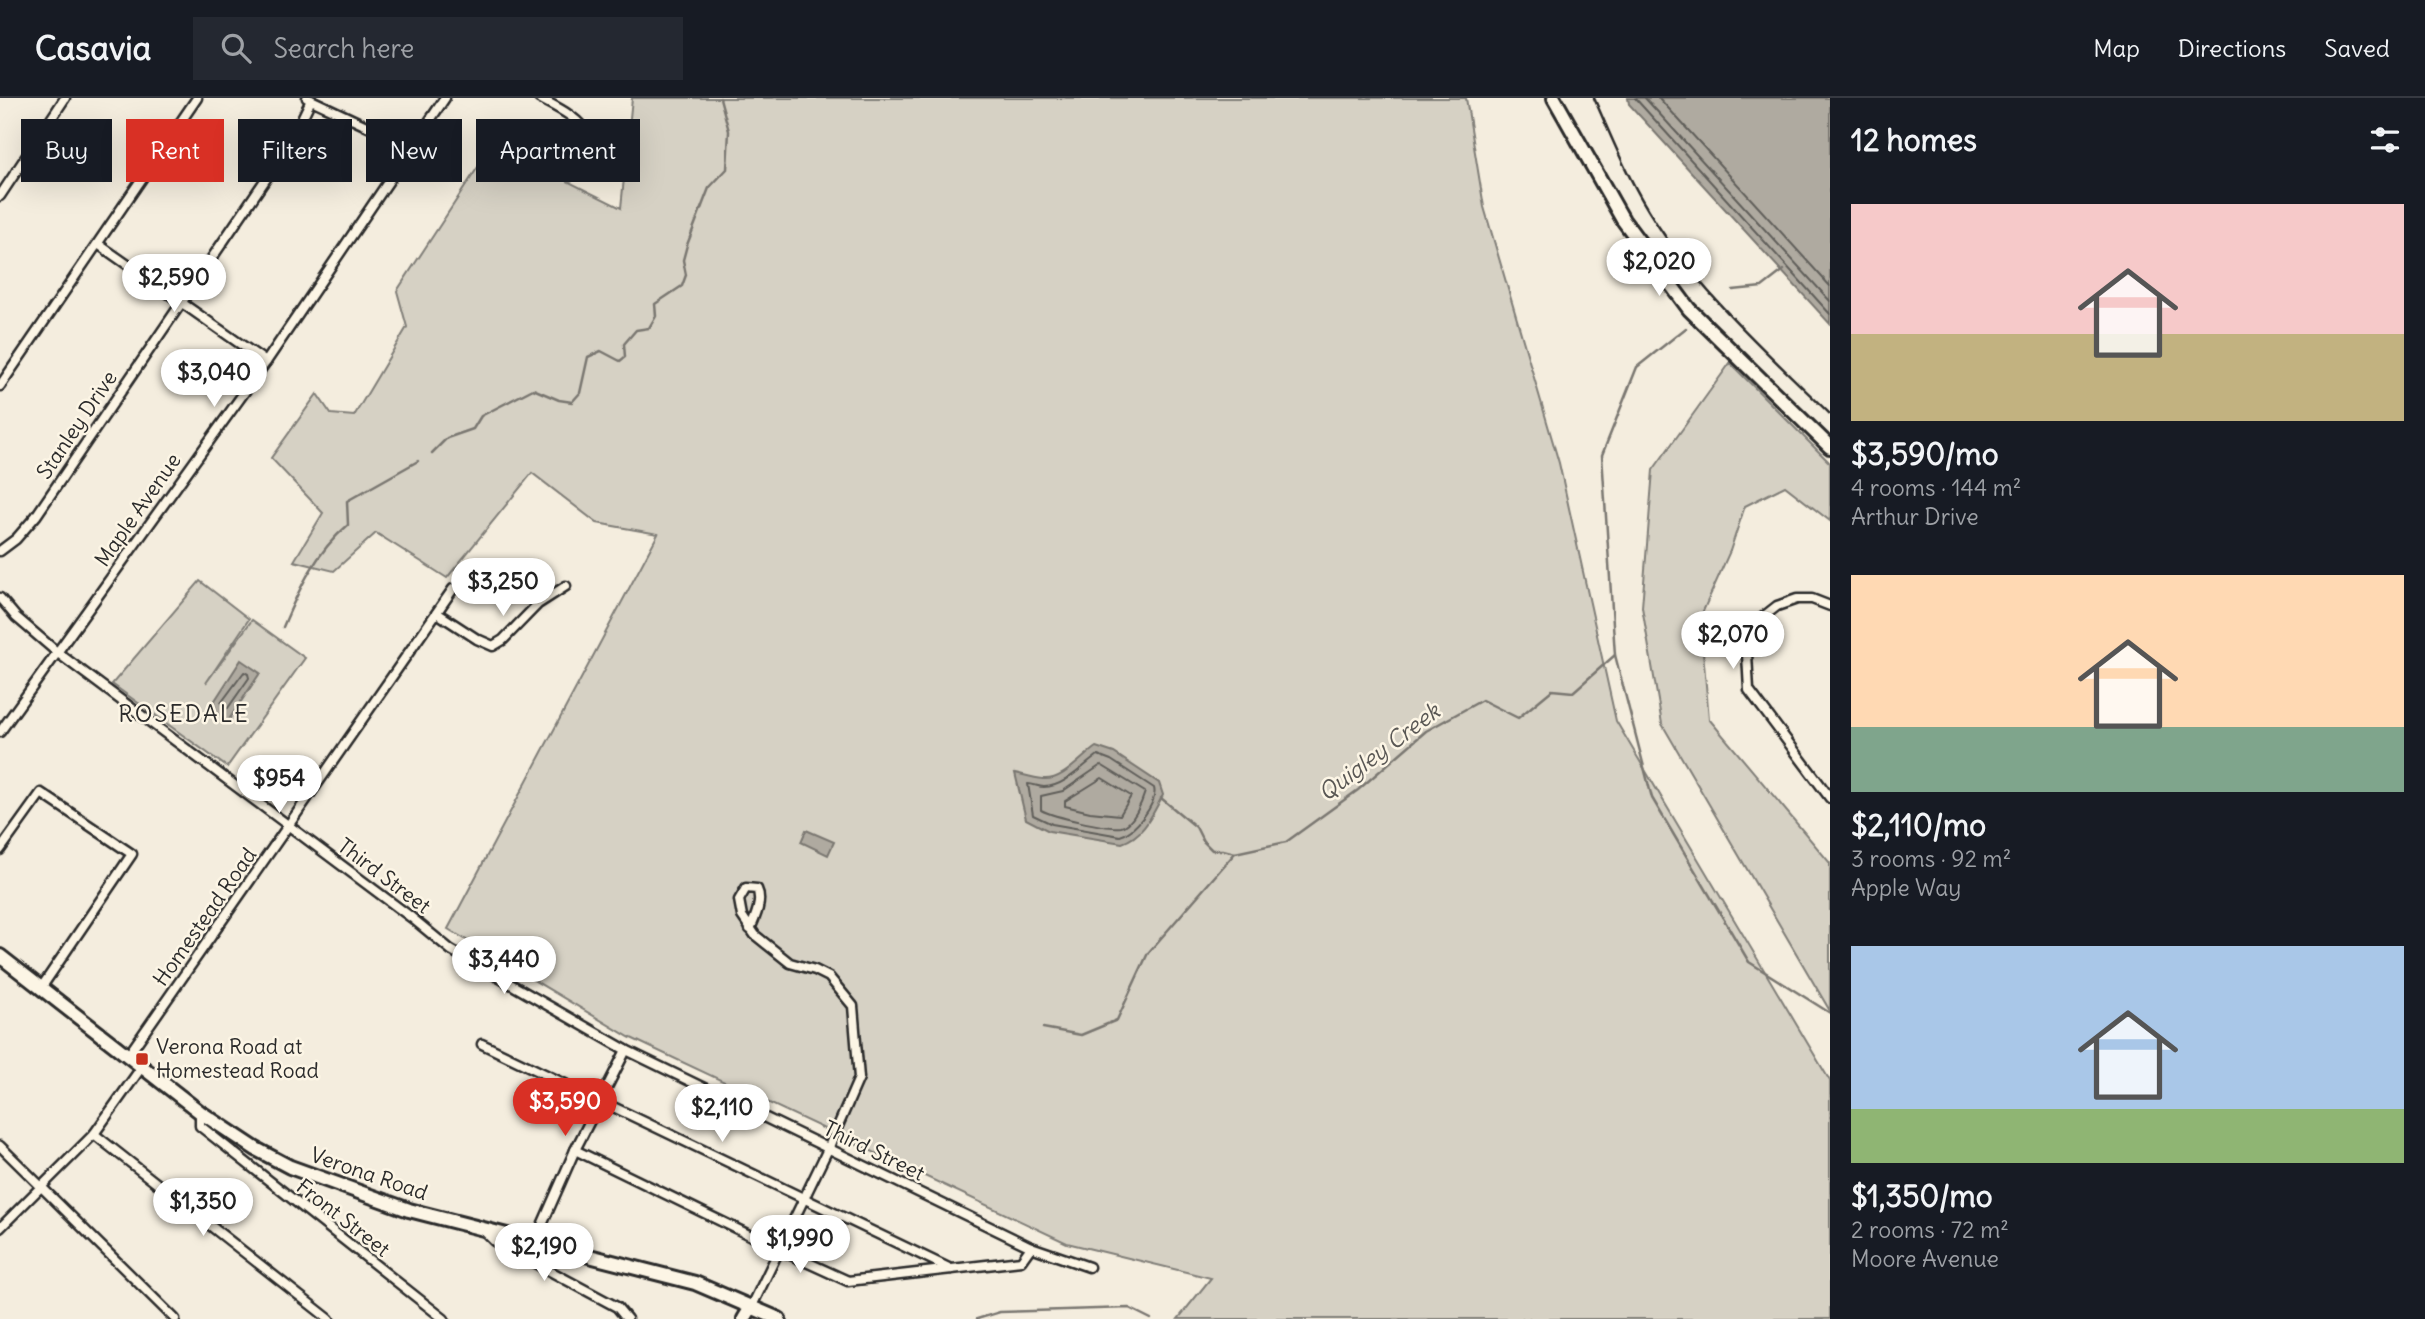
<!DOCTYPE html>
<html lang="en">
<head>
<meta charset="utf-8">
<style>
  body { margin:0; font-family:Delius,sans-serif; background:#242831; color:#f1f3f6; height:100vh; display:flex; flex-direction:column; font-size:26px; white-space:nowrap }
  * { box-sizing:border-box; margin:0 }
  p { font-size:23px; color:#9ea1a6 }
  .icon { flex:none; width:38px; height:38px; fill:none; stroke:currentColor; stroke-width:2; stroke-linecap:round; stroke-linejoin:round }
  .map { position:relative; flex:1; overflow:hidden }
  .drawer { display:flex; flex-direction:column; background:#171b24; width:595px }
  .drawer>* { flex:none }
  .top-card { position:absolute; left:21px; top:21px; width:665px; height:63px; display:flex; gap:14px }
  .price { position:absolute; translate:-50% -60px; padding:0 16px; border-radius:24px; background:#fff; color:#222; font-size:23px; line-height:46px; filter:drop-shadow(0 2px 4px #0008) }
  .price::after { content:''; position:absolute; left:50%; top:42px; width:21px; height:16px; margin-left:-10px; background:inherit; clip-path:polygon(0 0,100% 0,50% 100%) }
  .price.active { background:#d93025; color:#fff }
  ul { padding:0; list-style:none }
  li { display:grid; align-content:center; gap:14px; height:371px; padding:0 21px }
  li span { display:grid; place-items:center; height:217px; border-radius:0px; color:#555 }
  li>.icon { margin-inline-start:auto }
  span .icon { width:126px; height:126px; fill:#fffc; stroke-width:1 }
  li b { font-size:30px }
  h2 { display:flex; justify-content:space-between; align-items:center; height:84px; padding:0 21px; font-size:30px }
  .tag { padding:0 24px; border-radius:0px; background:#171b24; box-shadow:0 7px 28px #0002; font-size:24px; line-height:63px }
  .tag.active { background:#d93025; color:#fff }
  header { display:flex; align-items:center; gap:42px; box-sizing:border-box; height:98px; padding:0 35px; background:#171b24; border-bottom:2px solid #363941 }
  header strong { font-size:33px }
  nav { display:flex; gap:38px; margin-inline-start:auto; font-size:24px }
  .search { width:490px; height:63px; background:#242831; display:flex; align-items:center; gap:18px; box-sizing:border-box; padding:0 24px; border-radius:0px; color:#9ea1a6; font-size:26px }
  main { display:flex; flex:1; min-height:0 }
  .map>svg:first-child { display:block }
  .green { fill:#d6d1c4; stroke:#807e78; stroke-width:2 }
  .water { fill:#afaaa0; stroke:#7a7771; stroke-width:2 }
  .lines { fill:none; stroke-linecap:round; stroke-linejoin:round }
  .shore { stroke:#605e5a; stroke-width:2 }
  .stream { stroke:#7a7771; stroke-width:2.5 }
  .street-casing { stroke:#2b2b2b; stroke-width:13 }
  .secondary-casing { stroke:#2b2b2b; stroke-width:18 }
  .street { stroke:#fcf5e5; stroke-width:8 }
  .secondary { stroke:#fcf5e5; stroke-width:12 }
  .rail { stroke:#2b2b2b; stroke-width:2.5 }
  .poi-dot { fill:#c8321e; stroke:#fcf5e5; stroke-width:2.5 }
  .labels { text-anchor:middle; stroke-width:5; stroke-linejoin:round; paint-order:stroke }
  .street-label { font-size:21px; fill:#2b2b2b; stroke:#fcf5e5 }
  .poi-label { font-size:21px; fill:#2b2b2b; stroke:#fcf5e5; text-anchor:start }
  .neighbourhood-label { font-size:23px; letter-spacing:2px; fill:#2b2b2b; stroke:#fcf5e5 }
  .water-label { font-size:23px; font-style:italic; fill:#595754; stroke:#fcf5e5 }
</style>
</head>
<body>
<header>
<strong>Casavia</strong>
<div class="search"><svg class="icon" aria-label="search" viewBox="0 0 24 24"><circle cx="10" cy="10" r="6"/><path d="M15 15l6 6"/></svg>Search here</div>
<nav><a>Map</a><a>Directions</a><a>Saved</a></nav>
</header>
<main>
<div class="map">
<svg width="1830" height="1221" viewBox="0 0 1830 1221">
  <rect width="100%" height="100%" fill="#f4edde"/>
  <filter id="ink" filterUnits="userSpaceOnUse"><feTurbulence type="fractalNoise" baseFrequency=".0143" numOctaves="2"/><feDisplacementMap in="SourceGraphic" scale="14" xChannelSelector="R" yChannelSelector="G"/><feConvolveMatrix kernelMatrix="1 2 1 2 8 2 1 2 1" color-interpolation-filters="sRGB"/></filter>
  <g filter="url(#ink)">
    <g class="green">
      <polygon points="632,0 1466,0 1484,109 1559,365 1616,623 1830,983 1830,1221 1178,1221 1211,1180 1067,1145 629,939 448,831 658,436 597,425 532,375 447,480 376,435 334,473 294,463 323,415 271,360 317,296 331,316 354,318 407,229 397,193 493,46 621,110"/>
      <polygon points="1730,265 1830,365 1830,423 1785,388 1745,408 1730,453 1700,520 1709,621 1830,765 1830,913 1662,626 1642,509 1653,372"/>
      <polygon points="200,483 249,521 206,585 252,522 305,560 227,669 112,586"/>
    </g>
    <g class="water">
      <polygon points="1628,0 1830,0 1830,226 1629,6"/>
      <polygon points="241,562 260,575 228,623 210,610"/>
      <path d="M1096 649 1114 655 1159 685 1163 697C1152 717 1144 738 1122 745L1049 733 1026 721 1015 675C1024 677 1034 680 1043 681 1063 683 1081 659 1096 649Z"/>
      <polygon points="806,732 834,744 828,757 801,744"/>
    </g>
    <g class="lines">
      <g class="shore">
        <polyline points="1635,0 1830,216"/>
        <polyline points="1645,0 1830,203"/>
        <polyline points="1659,0 1830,188"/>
        <polygon points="244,574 248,576 249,580 228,610 224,611 221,605"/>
        <path d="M1098 657 1111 662 1154 690C1158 705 1135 734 1120 738L1052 726 1033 717 1028 686C1034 686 1038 689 1044 689 1064 689 1084 667 1098 657Z"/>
        <path d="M1101 667 1145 694C1142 704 1133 727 1121 729 1107 731 1054 719 1041 712V698L1063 693Z"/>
        <polygon points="1102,680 1131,698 1120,717 1090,714 1065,708 1065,703"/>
      </g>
      <g class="stream">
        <polyline points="1733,192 1762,189 1784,172"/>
        <polyline points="432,355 447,340 473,331 481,318 533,291 559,302 572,304 580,295 588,259 601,253 620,263 625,259 624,246 636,232 649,230 656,218 655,206 682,188 686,177 683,162 687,147 709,90 727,71 729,33 720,0"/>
        <path d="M283 529C299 491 316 454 348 427L347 403 418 363"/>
        <polyline points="1615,557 1652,700 1749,864 1830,915"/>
        <polyline points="1161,700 1196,729 1203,743 1212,752 1223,752 1235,755"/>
        <polyline points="1043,930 1081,937 1117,922 1148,855 1235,755 1286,744 1358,692 1426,633 1482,602 1518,620 1552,592 1573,594 1615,557 1602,357 1637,269 1686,230"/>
        <polyline points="977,1221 1000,1214 1129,1210 1151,1221"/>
      </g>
      <defs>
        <g id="street">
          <polyline points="307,0 411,49"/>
          <path d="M539 0C556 9 581 20 589 39L580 61"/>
          <polyline points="0,98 65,0"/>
          <polyline points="98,146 266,264"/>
          <polyline points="0,288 197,0"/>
          <polyline points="0,453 16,441 36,418 289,47 311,2"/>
          <polyline points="0,500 16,519 58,555 412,820 451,852 626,952 1031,1149 1089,1169"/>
          <polyline points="1830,508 1812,501 1797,501 1777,508 1763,519 1752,537 1747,556 1749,592 1830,700"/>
          <polyline points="437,515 477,541 493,548 503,542 538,506 566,488"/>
          <polyline points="0,634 266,264 445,0"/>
          <polyline points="0,752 41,695 132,756 41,890"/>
          <path d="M750 831C755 820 763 803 757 791L746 790 739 802 742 818 755 837 790 865 815 872 829 879 853 908 859 980 828 1051 752 1208"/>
          <polyline points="482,946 951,1171"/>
          <polyline points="127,959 453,491"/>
          <polyline points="200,1014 200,1028 444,1221"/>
          <polyline points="94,1036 329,1221"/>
          <polyline points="0,1048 175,1221"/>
          <polyline points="575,1052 780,1152 848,1183 1021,1163 1031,1149"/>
          <polyline points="0,1130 94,1036 141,970"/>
          <polyline points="484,1133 494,1143 617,1209 627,1221"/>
          <polyline points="535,1143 575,1052 626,952"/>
        </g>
        <g id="secondary">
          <polyline points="1554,0 1623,122 1689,211 1830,349"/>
          <polyline points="0,858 200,1014 256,1051 290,1069 409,1112 695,1185 779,1221"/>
          <polyline points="744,1221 752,1208"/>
        </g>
      </defs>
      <use href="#street" class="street-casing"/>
      <use href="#secondary" class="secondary-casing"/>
      <use href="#street" class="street"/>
      <use href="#secondary" class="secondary"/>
      <path class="rail" d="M1594 0C1611 38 1626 76 1648 112 1696 191 1764 252 1830 316"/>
    </g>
  </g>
  <rect class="poi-dot" x="135" y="954" width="14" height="14" rx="3.5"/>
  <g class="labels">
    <g class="street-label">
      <text transform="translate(77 327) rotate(-56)" y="7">Stanley Drive</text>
      <text transform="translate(138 412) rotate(-55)" y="7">Maple Avenue</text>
      <text transform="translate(384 778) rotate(37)" y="7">Third Street</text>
      <text transform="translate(205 819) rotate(-55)" y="7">Homestead Road</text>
      <text transform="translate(874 1053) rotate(26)" y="7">Third Street</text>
      <text transform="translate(369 1076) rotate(19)" y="7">Verona Road</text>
      <text transform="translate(343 1120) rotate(38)" y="7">Front Street</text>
    </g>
    <g class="poi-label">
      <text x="156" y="956">Verona Road at<tspan x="156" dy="24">Homestead Road</tspan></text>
    </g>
    <g class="neighbourhood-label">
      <text x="184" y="624">ROSEDALE</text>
    </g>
    <g class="water-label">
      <text transform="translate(1379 654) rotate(-37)" y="8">Quigley Creek</text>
    </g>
  </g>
</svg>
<b class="price" style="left:1659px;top:200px">$2,020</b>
<b class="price" style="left:174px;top:216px">$2,590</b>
<b class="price" style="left:214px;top:311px">$3,040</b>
<b class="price" style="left:503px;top:520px">$3,250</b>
<b class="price" style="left:1733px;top:573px">$2,070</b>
<b class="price" style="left:279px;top:717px">$954</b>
<b class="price" style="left:504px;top:898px">$3,440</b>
<b class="price active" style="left:565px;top:1040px">$3,590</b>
<b class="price" style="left:722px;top:1046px">$2,110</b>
<b class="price" style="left:203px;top:1140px">$1,350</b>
<b class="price" style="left:800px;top:1177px">$1,990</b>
<b class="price" style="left:544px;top:1185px">$2,190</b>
<div class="top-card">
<a class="tag">Buy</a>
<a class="tag active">Rent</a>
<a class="tag">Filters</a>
<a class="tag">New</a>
<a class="tag">Apartment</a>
</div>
</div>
<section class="drawer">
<h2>12 homes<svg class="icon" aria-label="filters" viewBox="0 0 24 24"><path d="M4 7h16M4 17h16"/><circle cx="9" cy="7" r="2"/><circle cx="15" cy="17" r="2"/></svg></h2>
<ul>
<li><span style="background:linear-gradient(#f6c9c9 60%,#c2b280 0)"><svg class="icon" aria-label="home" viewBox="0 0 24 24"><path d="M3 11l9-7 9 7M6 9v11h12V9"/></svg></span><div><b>$3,590/mo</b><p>4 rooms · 144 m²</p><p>Arthur Drive</p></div></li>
<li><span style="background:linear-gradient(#ffd9b3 70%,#7fa58c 0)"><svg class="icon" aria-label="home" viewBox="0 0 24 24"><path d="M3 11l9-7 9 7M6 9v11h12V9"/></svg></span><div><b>$2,110/mo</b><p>3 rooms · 92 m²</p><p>Apple Way</p></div></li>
<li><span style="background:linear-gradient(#a9c7e8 75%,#8fb573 0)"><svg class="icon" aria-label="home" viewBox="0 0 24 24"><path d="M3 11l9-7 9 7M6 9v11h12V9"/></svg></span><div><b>$1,350/mo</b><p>2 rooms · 72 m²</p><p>Moore Avenue</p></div></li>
</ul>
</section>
</main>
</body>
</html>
